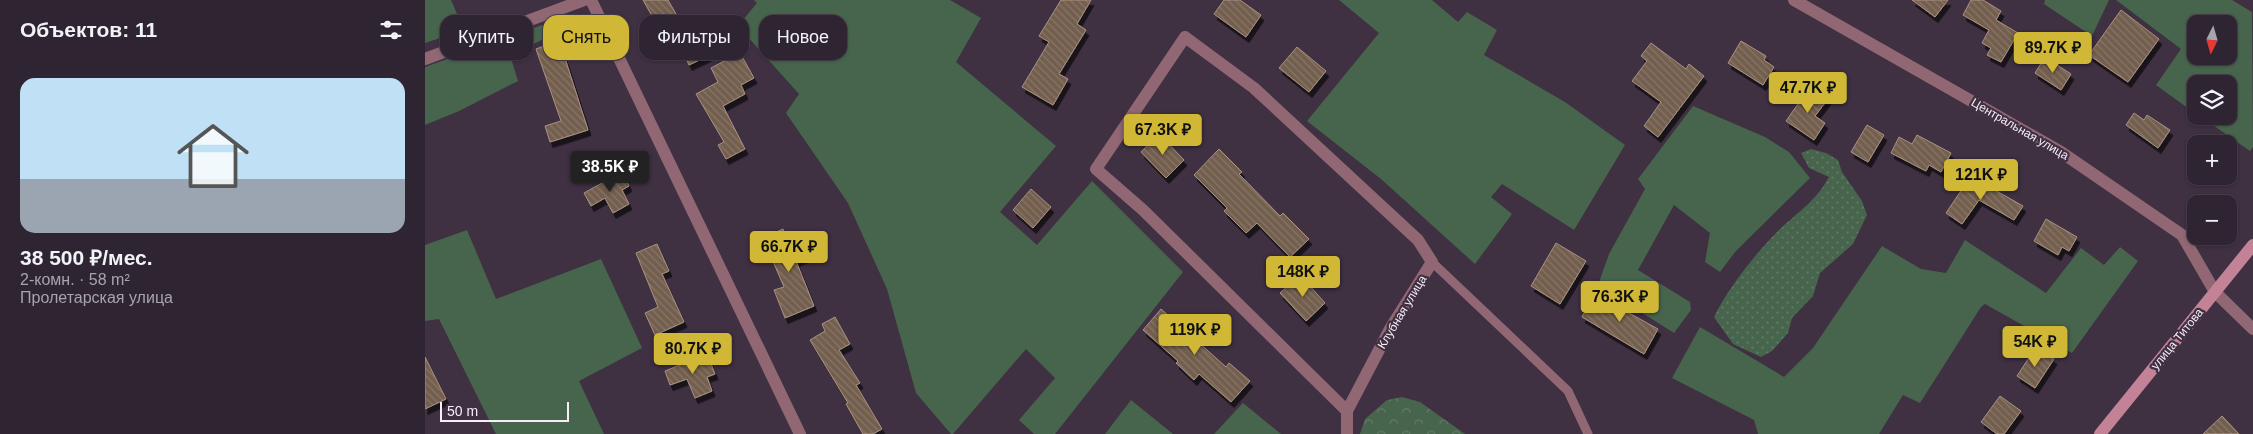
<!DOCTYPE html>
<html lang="ru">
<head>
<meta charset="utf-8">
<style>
  body { margin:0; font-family:Arial,sans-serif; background:#372c3a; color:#f1f3f6; height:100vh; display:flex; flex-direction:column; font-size:19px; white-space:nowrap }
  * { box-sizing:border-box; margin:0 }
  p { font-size:16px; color:#a7a4ac }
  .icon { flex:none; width:28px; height:28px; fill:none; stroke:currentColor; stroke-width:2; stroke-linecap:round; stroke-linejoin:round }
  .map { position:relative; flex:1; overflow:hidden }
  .side { display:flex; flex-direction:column; background:#2f2432; width:425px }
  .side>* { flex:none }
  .banner { position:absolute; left:15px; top:15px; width:475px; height:45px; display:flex; gap:10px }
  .needle { width:32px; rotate:185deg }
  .buttons { position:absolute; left:1762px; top:15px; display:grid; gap:10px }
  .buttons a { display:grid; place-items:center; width:50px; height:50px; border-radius:10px; background:#2f2432; box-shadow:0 1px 4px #0004,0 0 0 1px #4a414d; font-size:25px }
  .scale { position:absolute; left:15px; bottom:12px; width:129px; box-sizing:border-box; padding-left:5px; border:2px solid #f7ecf8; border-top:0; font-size:14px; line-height:18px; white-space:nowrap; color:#f7ecf8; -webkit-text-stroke:4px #3f3042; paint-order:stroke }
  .price { position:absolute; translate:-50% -42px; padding:0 11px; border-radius:5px; background:#d1b736; color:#111; font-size:16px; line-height:32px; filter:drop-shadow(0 1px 2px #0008) }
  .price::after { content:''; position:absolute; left:50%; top:30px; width:15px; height:11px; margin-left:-8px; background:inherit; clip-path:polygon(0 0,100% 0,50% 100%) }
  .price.current { background:#222; color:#fff }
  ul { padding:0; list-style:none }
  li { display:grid; align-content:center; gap:10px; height:265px; padding:0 20px }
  li span { display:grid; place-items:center; height:155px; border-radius:15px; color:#555 }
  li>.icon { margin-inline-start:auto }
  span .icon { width:90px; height:90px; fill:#fffc; stroke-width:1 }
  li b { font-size:21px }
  h2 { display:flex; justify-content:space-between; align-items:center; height:60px; padding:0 20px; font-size:21px }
  .chip { padding:0 18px; border-radius:15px; background:#2f2432; box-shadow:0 1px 4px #0004,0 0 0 1px #4a414d; font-size:18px; line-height:45px }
  .chip.current { background:#d1b736; color:#111 }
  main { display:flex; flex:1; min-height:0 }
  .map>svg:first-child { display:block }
  .grass { fill:url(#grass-dots) }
  .forest { fill:url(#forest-crowns) }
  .garden { fill:#47654d; fill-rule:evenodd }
  .building { fill:url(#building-back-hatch); stroke:#aa9281; filter:url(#shadow) }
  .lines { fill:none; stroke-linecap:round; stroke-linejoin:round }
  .service { stroke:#916773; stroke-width:9 }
  .minor { stroke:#916773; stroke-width:12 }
  .secondary { stroke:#c38295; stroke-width:12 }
  .labels { text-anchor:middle; stroke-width:4.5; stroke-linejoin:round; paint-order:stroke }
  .street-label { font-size:12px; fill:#f7ecf8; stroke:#3f3042 }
</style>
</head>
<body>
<main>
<section class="side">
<h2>Объектов: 11<svg class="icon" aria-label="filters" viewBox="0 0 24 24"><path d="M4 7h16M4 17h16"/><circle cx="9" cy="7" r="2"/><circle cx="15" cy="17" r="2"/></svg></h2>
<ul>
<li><span style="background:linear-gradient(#bfe0f5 65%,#9aa5b1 0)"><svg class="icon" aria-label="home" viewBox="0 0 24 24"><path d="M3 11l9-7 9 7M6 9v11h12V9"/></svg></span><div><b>38 500 ₽/мес.</b><p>2-комн. · 58 m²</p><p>Пролетарская улица</p></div></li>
</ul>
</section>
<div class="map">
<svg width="1828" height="434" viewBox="0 0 1828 434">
  <defs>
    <pattern id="grass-dots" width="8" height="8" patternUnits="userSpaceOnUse" patternTransform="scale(1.25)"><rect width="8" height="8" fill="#47654d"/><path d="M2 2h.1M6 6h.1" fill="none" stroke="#627b67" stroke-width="1.8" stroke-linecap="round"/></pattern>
    <pattern id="forest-crowns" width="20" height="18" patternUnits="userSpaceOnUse" patternTransform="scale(1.25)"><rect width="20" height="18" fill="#47654d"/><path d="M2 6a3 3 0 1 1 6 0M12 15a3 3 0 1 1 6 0" fill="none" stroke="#627b67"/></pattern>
    <pattern id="building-back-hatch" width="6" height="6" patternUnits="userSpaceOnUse" patternTransform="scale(1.25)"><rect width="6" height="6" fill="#735e4e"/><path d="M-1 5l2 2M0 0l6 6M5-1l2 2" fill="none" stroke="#887568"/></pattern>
    <filter id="shadow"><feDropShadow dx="3" dy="5.5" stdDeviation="0" flood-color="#0009"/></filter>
  </defs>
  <rect width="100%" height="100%" fill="#3f3042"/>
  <path class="grass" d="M1386 149 1401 153 1413 160 1417 172 1437 201 1442 215 1428 244 1395 273 1388 296 1367 318 1363 333 1347 351 1336 357 1308 344 1289 317C1304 287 1330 254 1354 230 1373 212 1391 201 1404 177L1384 168 1376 153Z"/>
  <polygon class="forest" points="977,397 995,402 1040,434 935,434 940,419 962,400"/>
  <g class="garden">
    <polygon points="0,0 26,0 39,30 0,43"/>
    <polygon points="329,0 525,0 556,18 531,62 631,146 575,212 612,245 667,181 758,272 630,434 609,434 594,420 630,378 601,349 528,434 526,434 491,393 462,289 423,203 361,113 374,94 313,26 332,3"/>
    <polygon points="914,0 1007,0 1033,22 1042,12 1072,30 1059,55 1140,102 1200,145 1149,230 1077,184 1066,197 1087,214 1050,264 956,179 882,121 954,33"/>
    <polygon points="1620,0 1684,0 1667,36 1619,4"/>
    <path d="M1691 0H1807L1827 12 1828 147 1825 151 1775 116H1804V84H1771V114L1731 85 1756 49ZM1771 24H1804V56H1771Z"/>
    <polygon points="131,20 136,31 85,55 93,81 34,111 0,125 0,67"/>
    <polygon points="1268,106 1340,137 1364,152 1385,178 1310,252 1295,272 1280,262 1285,233 1249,205 1213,270 1265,302 1266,310 1249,333 1173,285 1184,254 1220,189 1213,179"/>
    <polygon points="42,230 71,299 176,259 217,348 154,381 179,434 71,434 14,319 0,321 0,245"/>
    <polygon points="1540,240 1621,293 1656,248 1679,265 1695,247 1713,261 1647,353 1560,304 1556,307 1495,403 1478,395 1454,434 1333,434 1329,420 1247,378 1275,327 1359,377 1388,348 1457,246 1496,269 1521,273"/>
    <polygon points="706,400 748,434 680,434"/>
    <polygon points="818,403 856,434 789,434"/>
  </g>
  <g class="building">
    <polygon points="218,0 243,0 259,28 240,39"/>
    <polygon points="636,0 666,0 652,24 661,30 634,74 643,79 628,105 597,87 624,42 614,36"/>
    <polygon points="799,0 815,0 836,15 821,37 789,14"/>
    <polygon points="1487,0 1523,0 1510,17"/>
    <polygon points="1546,0 1558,0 1576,11 1571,20 1593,33 1576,62 1562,55 1566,48 1557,43 1564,30 1538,15"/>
    <polygon points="1696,10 1734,39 1703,82 1664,55"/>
    <polygon points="271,27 283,56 264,65 251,36"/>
    <polygon points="1316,41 1341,56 1339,60 1349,67 1338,85 1303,63"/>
    <polygon points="1226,43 1261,69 1264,64 1279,76 1233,137 1219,126 1236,102 1207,81 1222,61 1216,56"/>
    <polygon points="124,44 127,52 137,49 163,130 125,142 120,126 136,121 111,49"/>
    <polygon points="872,47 901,71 884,92 854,68"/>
    <polygon points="315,53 329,78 316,85 320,94 298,106 320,149 301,159 293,145 299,142 271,94 293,82 286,68"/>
    <polygon points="1620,57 1646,74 1636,90 1610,73"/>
    <polygon points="1385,87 1403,99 1390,116 1400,123 1389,140 1361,121"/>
    <polygon points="1709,113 1719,120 1722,115 1745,130 1733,148 1701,125"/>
    <polygon points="1442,125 1459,135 1443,162 1426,152"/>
    <polygon points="734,134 759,160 741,178 716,152"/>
    <polygon points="1492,135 1526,153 1516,172 1504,165 1501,171 1466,153 1474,137 1487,144"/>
    <polygon points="794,149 817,172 814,174 855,216 858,213 884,239 865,257 832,223 821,233 799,211 802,208 769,175"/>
    <polygon points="197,172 204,186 197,190 204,204 188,213 180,198 166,206 159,193"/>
    <polygon points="1546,176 1567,190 1568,189 1598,206 1589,220 1554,200 1537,224 1521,213"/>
    <polygon points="606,189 626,207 608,228 588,210"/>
    <polygon points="1621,219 1652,237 1644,251 1637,247 1633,255 1609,241"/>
    <polygon points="358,229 364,244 378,239 385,255 371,261 389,306 360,318 349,290 359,287 338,238"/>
    <polygon points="1131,243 1161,261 1135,304 1106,286"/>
    <polygon points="232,244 244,271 237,274 259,322 230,335 220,313 233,307 211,253"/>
    <polygon points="875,275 900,303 881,321 855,293"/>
    <polygon points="1171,291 1186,299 1184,302 1233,329 1219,354 1157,317"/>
    <polygon points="736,309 801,367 804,363 825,381 806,402 774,374 769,380 751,363 753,361 718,330"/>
    <polygon points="410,317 425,344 414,350 435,383 431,385 457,429 448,434 438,434 421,404 423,403 385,340 400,331 397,324"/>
    <polygon points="1611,347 1629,359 1610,388 1592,376"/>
    <polygon points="282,354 290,374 282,377 287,391 270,398 262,379 245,385 240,371"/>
    <polygon points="0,357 21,399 0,409"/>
    <polygon points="1575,396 1596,411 1579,434 1572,434 1556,422"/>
    <polygon points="1797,416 1814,434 1778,434"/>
  </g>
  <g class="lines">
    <polyline class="service" points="1007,262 1143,391 1163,434"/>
    <g class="minor">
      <polyline points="166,0 375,434"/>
      <polyline points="1369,0 1636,152 1757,235 1790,292 1828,329"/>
      <polyline points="0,59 159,0"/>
      <polyline points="922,434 922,411 965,329 1007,262 993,240 829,88 760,37 671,169 718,210 922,411"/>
    </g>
    <polyline class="secondary" points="1675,434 1828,245"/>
  </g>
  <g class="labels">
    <g class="street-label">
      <text transform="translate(1595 129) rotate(30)" y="4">Центральная улица</text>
      <text transform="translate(977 312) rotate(-59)" y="4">Клубная улица</text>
      <text transform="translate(1752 339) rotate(-51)" y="4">улица Титова</text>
    </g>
  </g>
</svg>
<div class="buttons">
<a><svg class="needle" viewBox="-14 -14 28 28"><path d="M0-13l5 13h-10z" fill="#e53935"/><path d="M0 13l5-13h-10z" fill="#a7a4ac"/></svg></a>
<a><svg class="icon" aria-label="layers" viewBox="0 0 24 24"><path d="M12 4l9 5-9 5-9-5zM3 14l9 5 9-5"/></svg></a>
<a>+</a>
<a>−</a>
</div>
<div class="scale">50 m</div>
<b class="price" style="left:1628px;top:74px">89.7K ₽</b>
<b class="price" style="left:1383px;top:114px">47.7K ₽</b>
<b class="price" style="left:738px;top:156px">67.3K ₽</b>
<b class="price current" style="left:185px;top:193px">38.5K ₽</b>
<b class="price" style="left:1556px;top:201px">121K ₽</b>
<b class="price" style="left:364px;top:273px">66.7K ₽</b>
<b class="price" style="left:878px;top:298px">148K ₽</b>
<b class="price" style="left:1195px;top:323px">76.3K ₽</b>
<b class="price" style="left:770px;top:356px">119K ₽</b>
<b class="price" style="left:1610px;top:368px">54K ₽</b>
<b class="price" style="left:268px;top:375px">80.7K ₽</b>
<div class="banner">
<a class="chip">Купить</a>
<a class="chip current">Снять</a>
<a class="chip">Фильтры</a>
<a class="chip">Новое</a>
</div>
</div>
</main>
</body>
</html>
